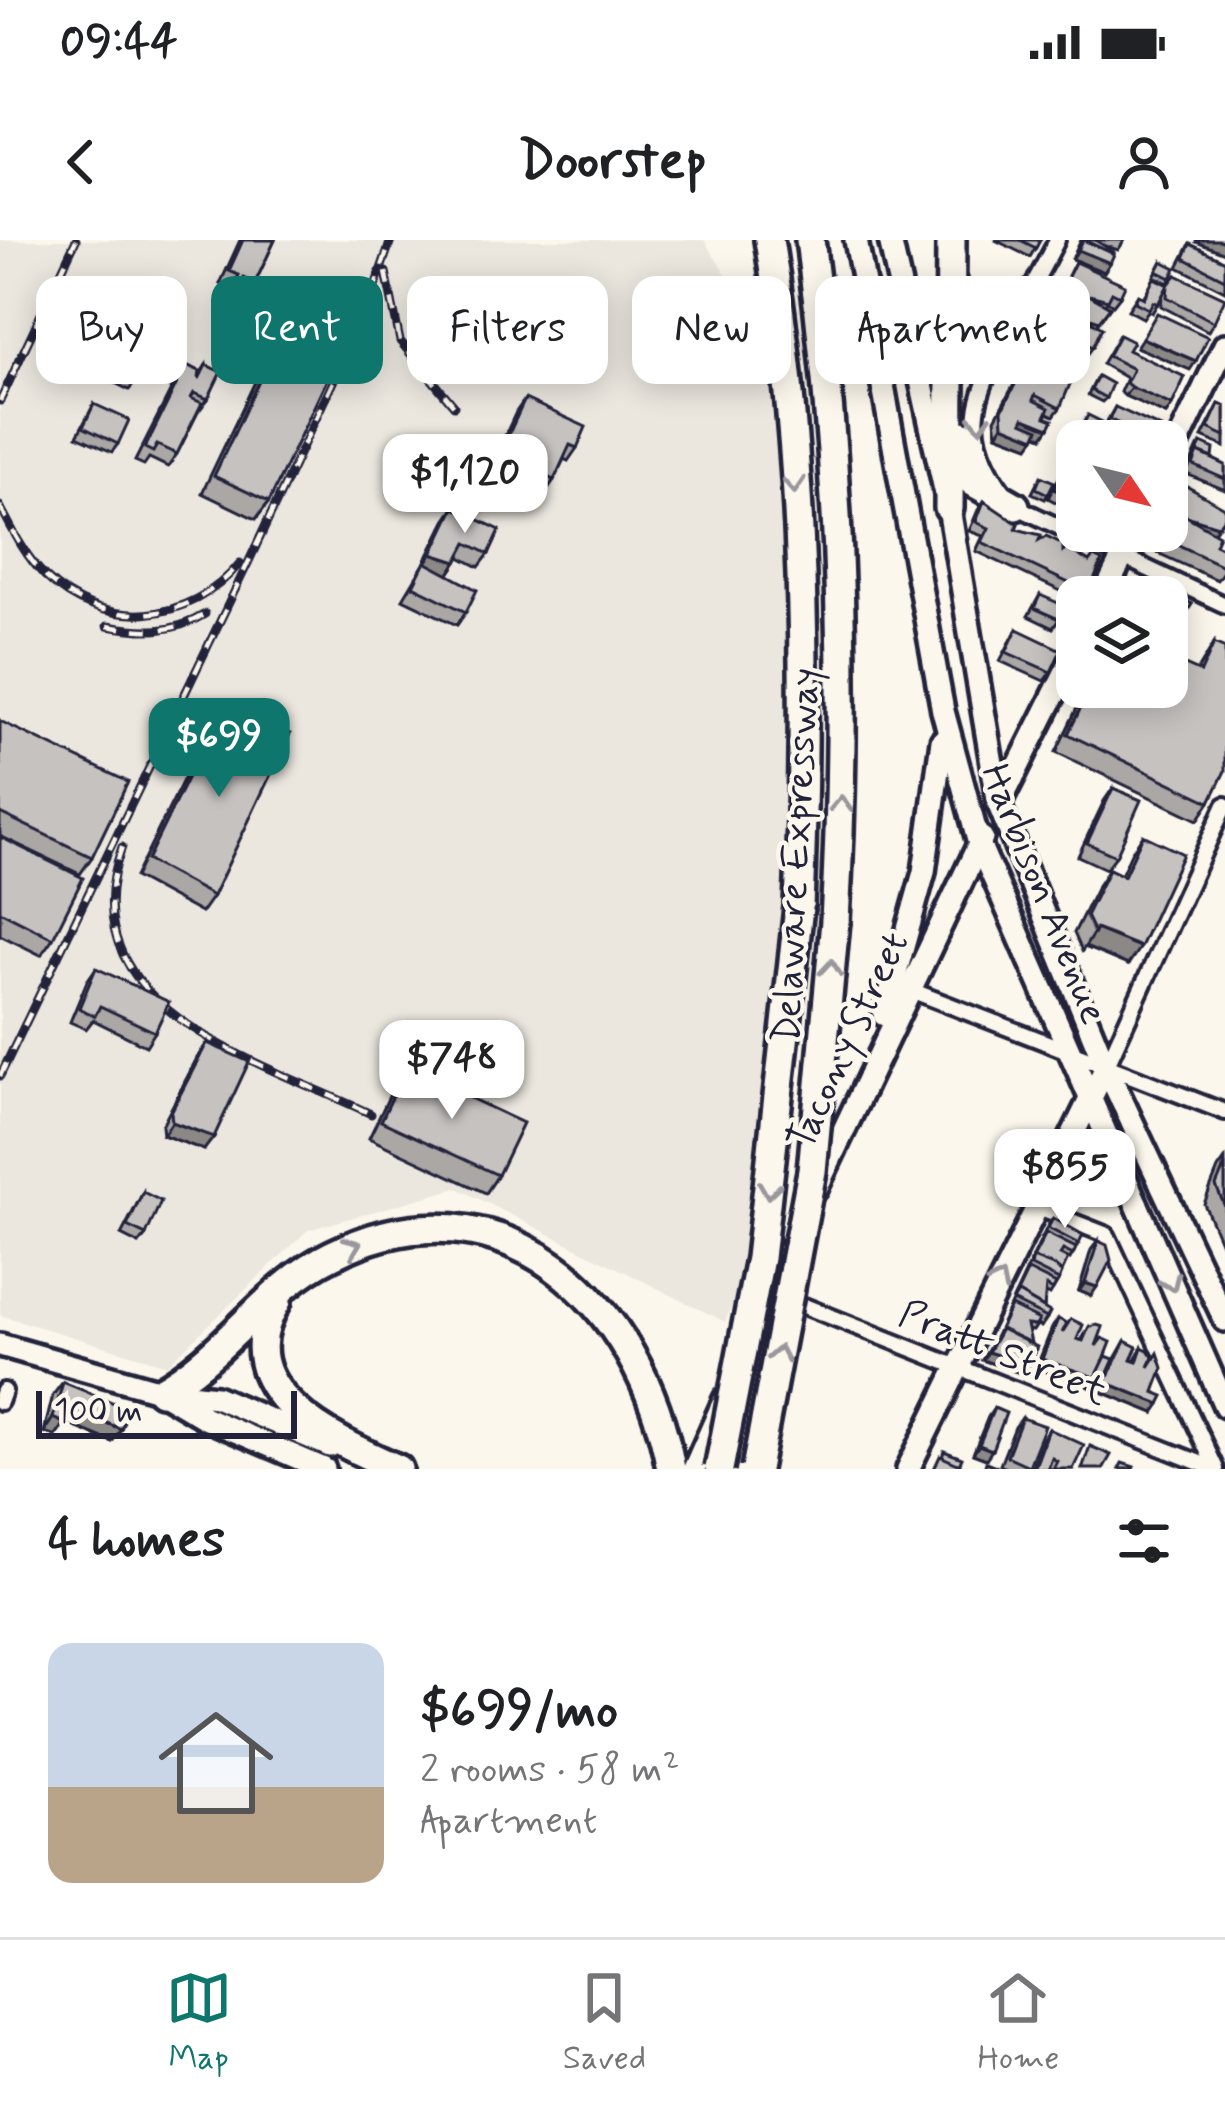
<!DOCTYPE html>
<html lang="en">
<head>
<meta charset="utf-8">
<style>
  body { margin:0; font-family:Mynerve,sans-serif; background:#f6f6f6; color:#202124; height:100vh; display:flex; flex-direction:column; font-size:45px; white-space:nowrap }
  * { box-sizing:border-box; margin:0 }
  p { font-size:39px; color:#757577 }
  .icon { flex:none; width:66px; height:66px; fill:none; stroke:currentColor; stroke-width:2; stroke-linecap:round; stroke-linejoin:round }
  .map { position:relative; height:1229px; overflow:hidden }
  .details { display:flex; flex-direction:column; background:#fff; flex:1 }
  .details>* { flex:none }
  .top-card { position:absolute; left:36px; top:36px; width:1155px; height:108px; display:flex; gap:24px }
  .needle { width:78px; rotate:125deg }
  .buttons { position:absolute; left:1056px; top:180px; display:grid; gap:24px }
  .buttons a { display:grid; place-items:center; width:132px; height:132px; border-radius:24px; background:#fff; box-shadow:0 6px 30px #0003; font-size:60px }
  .scale { position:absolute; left:36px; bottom:30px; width:261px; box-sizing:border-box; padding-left:12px; border:6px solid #22223b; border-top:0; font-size:33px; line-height:42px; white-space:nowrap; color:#22223b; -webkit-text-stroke:9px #fbf7ec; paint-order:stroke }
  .price { position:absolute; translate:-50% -102px; padding:0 27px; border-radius:24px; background:#fff; color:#222; font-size:39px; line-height:78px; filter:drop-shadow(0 3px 6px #0008) }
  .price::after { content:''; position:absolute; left:50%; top:72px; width:36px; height:27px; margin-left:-18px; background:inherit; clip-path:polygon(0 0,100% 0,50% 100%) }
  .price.on { background:#0f766e; color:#fff }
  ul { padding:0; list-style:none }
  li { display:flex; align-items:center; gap:36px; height:300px; padding:0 48px }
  li span { display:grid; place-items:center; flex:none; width:336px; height:240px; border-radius:24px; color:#555 }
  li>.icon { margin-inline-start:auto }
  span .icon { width:144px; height:144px; fill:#fffc; stroke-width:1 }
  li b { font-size:51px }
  h2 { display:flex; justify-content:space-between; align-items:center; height:144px; padding:0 48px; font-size:51px }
  .tag { padding:0 42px; border-radius:24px; background:#fff; box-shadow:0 6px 30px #0003; font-size:42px; line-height:108px }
  .tag.on { background:#0f766e; color:#fff }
  .status { display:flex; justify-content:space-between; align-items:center; height:84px; padding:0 60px; background:#fff; direction:ltr }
  .status svg { height:33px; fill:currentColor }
  header { display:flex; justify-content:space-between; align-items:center; height:156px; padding:0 48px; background:#fff; font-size:54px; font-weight:700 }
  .tab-bar { display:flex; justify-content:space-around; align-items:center; height:168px; border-top:3px solid #e0e0e0; background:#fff; font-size:33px; color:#757577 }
  .tab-bar a { display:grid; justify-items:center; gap:6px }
  .tab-bar .on { color:#0f766e }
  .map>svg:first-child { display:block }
  .built { fill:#ebe7df }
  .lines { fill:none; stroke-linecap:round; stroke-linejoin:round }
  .street-casing { stroke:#22223b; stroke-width:22 }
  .secondary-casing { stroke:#22223b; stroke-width:30 }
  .primary-casing { stroke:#22223b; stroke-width:30 }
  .highway-casing { stroke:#22223b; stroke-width:36 }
  .street { stroke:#fbf7ec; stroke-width:14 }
  .secondary { stroke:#fbf7ec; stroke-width:21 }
  .primary { stroke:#fbf7ec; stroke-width:21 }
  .highway { stroke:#fbf7ec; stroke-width:27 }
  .rail-casing { stroke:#22223b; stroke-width:9 }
  .rail { stroke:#fbf7ec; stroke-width:4.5; stroke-dasharray:14; stroke-linecap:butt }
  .highway-bridge-casing { stroke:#22223b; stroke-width:36; stroke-linecap:butt }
  .highway-bridge { stroke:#fbf7ec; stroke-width:27 }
  .wall { fill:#aaa7a5; stroke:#22223b; stroke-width:3 }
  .shaded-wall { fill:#8b8886; stroke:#22223b; stroke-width:3 }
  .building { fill:#c6c2c0; stroke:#22223b; stroke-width:3 }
  .oneway { stroke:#99979c }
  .labels { text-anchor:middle; stroke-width:9; stroke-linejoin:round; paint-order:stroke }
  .street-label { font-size:39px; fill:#22223b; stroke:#fbf7ec }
</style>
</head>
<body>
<div class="status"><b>09:44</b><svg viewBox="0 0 49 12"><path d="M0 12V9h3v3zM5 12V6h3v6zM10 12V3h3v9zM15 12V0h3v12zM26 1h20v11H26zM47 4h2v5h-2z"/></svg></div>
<header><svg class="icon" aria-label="back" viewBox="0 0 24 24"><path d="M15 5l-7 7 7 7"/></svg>Doorstep<svg class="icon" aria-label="person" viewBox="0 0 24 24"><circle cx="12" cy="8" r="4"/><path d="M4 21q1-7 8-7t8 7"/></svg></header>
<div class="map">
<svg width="1225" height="1229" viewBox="0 0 1225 1229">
  <rect width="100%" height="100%" fill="#fbf7ec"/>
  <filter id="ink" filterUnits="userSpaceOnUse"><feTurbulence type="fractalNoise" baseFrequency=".00833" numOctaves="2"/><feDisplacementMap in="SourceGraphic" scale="24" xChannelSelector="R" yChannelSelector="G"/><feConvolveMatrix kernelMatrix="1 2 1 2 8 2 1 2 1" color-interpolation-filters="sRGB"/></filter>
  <g filter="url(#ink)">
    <polygon class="built" points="0,0 704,0 762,92 783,165 792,644 755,1011 725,1082 457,948 308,990 167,1125 0,1075"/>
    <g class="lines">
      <defs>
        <g id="street">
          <path d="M1057 0C1036 42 982 130 977 172 972 206 994 241 1015 266L1225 365"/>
          <polyline points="908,749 1225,872"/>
          <polyline points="1106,827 1225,565"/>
          <polyline points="1036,967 1107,995 1216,1229"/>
          <polyline points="784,1058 1215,1229"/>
          <polyline points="0,1162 4,1151"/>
        </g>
        <g id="secondary">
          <polyline points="1167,225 1225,105"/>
          <polyline points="1103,357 1135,291"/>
          <polyline points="999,565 1077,409"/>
          <polyline points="0,1105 161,1151 216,1157 330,1206"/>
          <polyline points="161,1152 205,1178 324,1229"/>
          <polyline points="908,1229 1106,827"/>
        </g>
        <g id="primary">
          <polyline points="856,0 943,471 979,604 1225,1166"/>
          <polyline points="890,0 949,268 999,565 1106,827 1225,1080"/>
          <polyline points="884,775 924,632 942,501"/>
          <polyline points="816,949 982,598"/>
          <polyline points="754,1092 789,1010"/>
          <polyline points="694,1229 725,1159"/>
        </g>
        <g id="highway">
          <path d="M769 0C805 218 808 446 799 667"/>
          <path d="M810 0C841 226 848 453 835 681"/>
          <polyline points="962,195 973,242 1015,266"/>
          <polyline points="949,268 951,0"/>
          <path d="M277 1061C222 1150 333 1200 398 1229"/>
          <path d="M161 1151C225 1116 266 1047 332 1015 503 929 642 1063 671 1229"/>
        </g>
      </defs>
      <use href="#street" class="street-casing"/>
      <use href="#secondary" class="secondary-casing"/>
      <use href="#primary" class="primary-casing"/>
      <use href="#highway" class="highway-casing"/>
      <use href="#street" class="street"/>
      <use href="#secondary" class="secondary"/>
      <use href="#primary" class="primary"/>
      <use href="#highway" class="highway"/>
      <defs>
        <g id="rail">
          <polyline points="386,32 400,101 454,166"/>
          <polyline points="0,161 76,0"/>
          <path d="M0 266C13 291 25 316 45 336 103 393 190 384 240 323"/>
          <path d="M107 386C143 392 173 394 205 374"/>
          <path d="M122 607C63 769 261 821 371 874"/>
          <polyline points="0,836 250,319 368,67 391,0"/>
        </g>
      </defs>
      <use href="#rail" class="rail-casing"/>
      <use href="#rail" class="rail"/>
      <defs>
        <g id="highway-bridge">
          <polyline points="719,1229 760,1018 799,667"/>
          <polyline points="756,1229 812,931 835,681"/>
        </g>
      </defs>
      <use href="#highway-bridge" class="highway-bridge-casing"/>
      <use href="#highway-bridge" class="highway-bridge"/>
    </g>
    <g class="wall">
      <polygon points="240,0 275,0 255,43 246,56 236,52 228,63 224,61 230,48 220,44"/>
      <polygon points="995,0 1040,0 1030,17"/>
      <polygon points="1081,0 1125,0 1118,10 1103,5 1110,23 1104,32 1072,19"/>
      <polygon points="1190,4 1225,21 1225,51 1178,27"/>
      <polygon points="1162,21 1171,38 1168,43 1154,36"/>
      <polygon points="1075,22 1120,56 1113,65 1107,61 1105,64 1110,67 1097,85 1093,107 1087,115 1039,93"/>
      <polygon points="1176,35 1214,82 1208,91 1161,66 1162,56 1152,73 1148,71 1143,78 1128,70 1138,55 1143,58 1154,38 1168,45"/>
      <polygon points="283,90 297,97 301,91 304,99 269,262 256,279 202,253 271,108"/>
      <polygon points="1119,95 1128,110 1172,165 1166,174 1125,156 1120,152 1126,138 1102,124"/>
      <polygon points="134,98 136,142 129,150 111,141"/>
      <polygon points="1030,115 1060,168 1054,176 1047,173 1043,197 1036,194 1029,206 997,194 995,179"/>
      <polygon points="186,125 200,134 206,125 208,159 198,172 177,214 168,227 149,218 144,225 135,221 177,138"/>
      <polygon points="1095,141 1106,158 1102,162 1088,155"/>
      <polygon points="525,159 577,208 568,221 564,219 554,240 545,253 490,228 516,172"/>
      <polygon points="94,164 118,204 112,212 77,196"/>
      <polygon points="1219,164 1225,166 1225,207 1202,197"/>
      <polygon points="1115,167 1155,201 1107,201 1113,193 1103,188"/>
      <polygon points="1085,180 1095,196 1092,201 1078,194"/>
      <polygon points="1198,207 1213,219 1225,225 1225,250 1186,234"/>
      <polygon points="1068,217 1077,236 1074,240 1060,233"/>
      <polygon points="1061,234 1077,242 1077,273 1048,258"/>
      <polygon points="1038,241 1054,242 1045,259 1032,253"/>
      <polygon points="1181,243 1225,277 1214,292 1215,304 1225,309 1225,329 1217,340 1149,309 1157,291 1167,291 1167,270"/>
      <polygon points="984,261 1016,289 1089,322 1077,357 1077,375 1065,369 1071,356 976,311 983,296 969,291 978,270"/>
      <polygon points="454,268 489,314 479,327 460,317 449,334 466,372 457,385 403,359 424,324 445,281"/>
      <polygon points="1040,355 1059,379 1053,388 1028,376"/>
      <polygon points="1167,357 1192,364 1172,395 1167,393"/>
      <polygon points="1017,389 1051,432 1044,441 1000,421"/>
      <polygon points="1214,403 1210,562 1198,580 1056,512 1087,447 1167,447 1197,431"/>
      <polygon points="229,465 213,656 201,673 135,637 191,524 203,506 206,508 217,483"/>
      <polygon points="0,481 92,617 80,634 0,596"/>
      <polygon points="1113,548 1116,616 1106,629 1078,616 1104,561"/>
      <polygon points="1143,595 1128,725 1085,707 1082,711 1074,693 1097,647 1109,629 1121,635 1131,613"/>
      <polygon points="0,597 53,698 41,715 0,695"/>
      <polygon points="96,728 155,792 146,806 93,780 86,789 70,782 87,741"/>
      <polygon points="207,803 204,910 163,895 162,886 198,816"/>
      <polygon points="406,828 498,935 486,953 369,898 394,846"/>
      <polygon points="1225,919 1225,1008 1222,1006 1204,964 1218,929"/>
      <polygon points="143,952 146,995 139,1004 121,995"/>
      <polygon points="1053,978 1083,995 1070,1019 1060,1015 1059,1040 1050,1055 1045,1052 1044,1068 1047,1078 1041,1087 1037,1085 1033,1091 1028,1090 1023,1134 982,1120 995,1098 1047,987"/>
      <polygon points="1098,1001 1091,1056 1079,1051 1091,1010"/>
      <polygon points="1058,1079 1064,1090 1081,1101 1089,1087 1096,1106 1106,1116 1108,1131 1125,1101 1131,1120 1134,1121 1142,1107 1154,1152 1154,1173 1090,1147 1036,1128 1052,1088"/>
      <polygon points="63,1142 121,1189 112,1202 65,1183 55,1196 44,1192 53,1155"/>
      <polygon points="994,1168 986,1219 973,1214 988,1177"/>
      <polygon points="1022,1178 1029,1226 1027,1229 1009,1229 1000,1225 1015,1187"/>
      <polygon points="1049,1189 1073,1229 1031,1229 1043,1198"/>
    </g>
    <g class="shaded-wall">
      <polygon points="1197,0 1220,0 1225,2 1225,13 1196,2"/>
      <polygon points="1078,10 1110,23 1104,32 1072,19"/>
      <polygon points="1142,98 1196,121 1190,130 1136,107"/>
      <polygon points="1131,147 1172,165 1166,174 1125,156"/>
      <polygon points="1024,178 1049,188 1043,197 1018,187"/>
      <polygon points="1003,185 1035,198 1029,206 997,194"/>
      <polygon points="1170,270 1218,286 1212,295"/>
      <polygon points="432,314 457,322 448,335 423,327"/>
      <polygon points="1096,689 1140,707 1128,725 1085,707"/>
      <polygon points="172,882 214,897 204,910 163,895"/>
      <polygon points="1085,1043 1097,1047 1091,1056 1079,1051"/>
      <polygon points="988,1112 1029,1125 1023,1134 982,1120"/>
      <polygon points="1042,1119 1097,1138 1090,1147 1036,1128"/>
      <polygon points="1105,1142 1160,1164 1154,1173 1090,1147 1093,1143 1102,1146"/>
      <polygon points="71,1168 121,1189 112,1202 61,1181"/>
      <polygon points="53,1178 64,1183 55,1196 44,1192"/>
      <polygon points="979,1205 992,1210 986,1219 973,1214"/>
    </g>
    <g class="building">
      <polygon points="243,0 275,0 255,43 244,38 238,50 233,48 239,35 229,31"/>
      <polygon points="1020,0 1040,0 1036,8"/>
      <polygon points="1083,0 1114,14 1110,23 1078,10"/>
      <polygon points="1084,0 1095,0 1114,12 1114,14"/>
      <polygon points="1190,4 1225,21 1225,39 1184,18"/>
      <polygon points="1162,21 1176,28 1171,38 1157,31"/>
      <polygon points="1075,22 1125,45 1120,56 1112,52 1108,60 1089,55 1110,67 1099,81 1080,74 1102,88 1093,107 1045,84"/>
      <polygon points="1176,35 1225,58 1214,82 1167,57 1168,45"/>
      <polygon points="1154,38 1168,45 1158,64 1153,62 1149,69 1135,62 1138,55 1144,58"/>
      <polygon points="1157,73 1208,97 1196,121 1142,98"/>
      <polygon points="283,90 298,98 301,91 307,94 304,99 333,109 338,116 269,262 214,236"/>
      <polygon points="1119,95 1133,102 1128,110 1185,137 1172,165 1131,147 1126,143 1133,129 1108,116"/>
      <polygon points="134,98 153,107 136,142 117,132"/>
      <polygon points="1030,115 1073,137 1060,168 1035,155 1033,160 1049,168 1045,177 1053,180 1049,188 1024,178 1022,182 1039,189 1035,198 1003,185 1002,170"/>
      <polygon points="186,125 200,131 199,139 206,125 221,132 208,159 194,153 191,158 202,163 177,214 157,205 153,212 145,208"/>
      <polygon points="1098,136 1112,144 1106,158 1091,150"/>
      <polygon points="525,159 586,187 577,208 570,205 554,240 499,215"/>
      <polygon points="94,164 129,180 118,204 83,187"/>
      <polygon points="1219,164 1225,166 1225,196 1208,188"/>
      <polygon points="1115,167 1161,188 1155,201 1109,179"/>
      <polygon points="1088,175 1102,182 1095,196 1081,189"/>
      <polygon points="1113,193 1129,201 1109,201"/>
      <polygon points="1201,203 1214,209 1213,218 1198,212 1196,215"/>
      <polygon points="1071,212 1077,215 1077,236 1063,229"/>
      <polygon points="1198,212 1225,225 1225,239 1193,225"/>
      <polygon points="1061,234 1077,242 1077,261 1054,249"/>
      <polygon points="1041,236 1054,242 1048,254 1036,248"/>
      <polygon points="1181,243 1225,268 1225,277 1218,286 1186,276 1171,267 1169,270"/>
      <polygon points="984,261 1018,284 1016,289 1041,295 1039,300 1046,296 1063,304 1063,311 1067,308 1089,322 1093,317 1102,321 1087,357 1077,357 1077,363 1071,360 1077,347 982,302 989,288 976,282"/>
      <polygon points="1171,267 1219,295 1215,304 1225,309 1225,327 1158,295 1160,291 1167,291 1167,276"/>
      <polygon points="454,268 500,290 489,314 467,303 457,322 432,314"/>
      <polygon points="425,322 477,350 466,372 413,346"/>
      <polygon points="1147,338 1192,364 1178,386 1167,381 1167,357 1132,357"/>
      <polygon points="1040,355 1065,366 1059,379 1034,368"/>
      <polygon points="1017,389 1061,410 1051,432 1006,412"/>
      <polygon points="1214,403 1225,408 1225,531 1210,562 1068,494 1091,447 1167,447 1167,417 1201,432"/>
      <polygon points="229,465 290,494 213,656 147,620 203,506 245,526 210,507"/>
      <polygon points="0,481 128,542 92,617 0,573"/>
      <polygon points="1113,548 1141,560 1116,616 1087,603"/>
      <polygon points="1143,595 1183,614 1140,707 1096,689 1094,693 1086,676 1109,629 1124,636"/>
      <polygon points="0,597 83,638 53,698 0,671"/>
      <polygon points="96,728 169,762 155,792 100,766 95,776 79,768"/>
      <polygon points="207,803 249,822 214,897 172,882 171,872"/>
      <polygon points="406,828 523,883 498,935 381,881"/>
      <polygon points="1225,924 1225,967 1216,946"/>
      <polygon points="143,952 161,961 146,995 127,986"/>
      <polygon points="1053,978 1083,995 1079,1004 1048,988"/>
      <polygon points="1046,993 1076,1008 1073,1015 1063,1010 1060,1015 1068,1019 1062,1032 1056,1027 1033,1018"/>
      <polygon points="1098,1001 1107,1005 1111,1020 1097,1047 1085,1043"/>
      <polygon points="1033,1018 1056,1027 1062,1033 1059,1040 1031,1026"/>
      <polygon points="1028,1030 1056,1044 1053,1050 1046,1046 1044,1068 1018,1053 1015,1057"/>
      <polygon points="1018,1053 1050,1072 1047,1078 1013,1061"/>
      <polygon points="1011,1066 1039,1080 1036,1086 1027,1085 1031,1103 1001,1089 998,1093"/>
      <polygon points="1058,1079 1067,1083 1062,1093 1071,1079 1083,1085 1077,1099 1083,1101 1089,1087 1097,1085 1103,1087 1096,1106 1102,1098 1111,1102 1097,1138 1042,1119"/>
      <polygon points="1001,1089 1037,1107 1029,1125 988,1112"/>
      <polygon points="1125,1101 1137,1107 1131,1120 1137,1122 1142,1107 1148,1110 1153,1117 1149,1127 1158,1113 1163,1128 1154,1152 1164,1156 1160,1164 1105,1142"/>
      <polygon points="1106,1116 1114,1119 1102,1146 1093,1143"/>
      <polygon points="63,1142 129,1169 121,1189 71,1168 64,1183 53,1178"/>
      <polygon points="994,1168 1006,1173 992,1210 979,1205"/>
      <polygon points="1022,1178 1045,1186 1029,1226 1007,1216"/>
      <polygon points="1049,1189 1084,1205 1073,1229 1053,1229 1057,1221 1052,1218 1048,1229 1034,1229"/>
      <polygon points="1090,1206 1111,1215 1103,1229 1082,1229"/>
      <polygon points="944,1211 962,1218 959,1225 942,1217"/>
      <polygon points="940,1216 969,1229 934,1229"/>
      <polygon points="986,1222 996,1226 995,1229 984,1229"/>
      <polygon points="1122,1223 1134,1227 1133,1229 1119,1229"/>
    </g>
    <defs><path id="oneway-chevron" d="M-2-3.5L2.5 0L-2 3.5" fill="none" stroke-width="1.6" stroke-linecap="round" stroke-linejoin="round" transform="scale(3)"/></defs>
    <g class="oneway">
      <use href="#oneway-chevron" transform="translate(980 183) rotate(88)"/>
      <use href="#oneway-chevron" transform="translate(794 245) rotate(86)"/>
      <use href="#oneway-chevron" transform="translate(841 564) rotate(-88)"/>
      <use href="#oneway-chevron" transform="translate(831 728) rotate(-85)"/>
      <use href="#oneway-chevron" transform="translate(769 950) rotate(98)"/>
      <use href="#oneway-chevron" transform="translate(353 1006) rotate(-23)"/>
      <use href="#oneway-chevron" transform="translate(999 1041) rotate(-64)"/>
      <use href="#oneway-chevron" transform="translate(1171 1043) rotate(66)"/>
      <use href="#oneway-chevron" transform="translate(779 1114) rotate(-79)"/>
    </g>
  </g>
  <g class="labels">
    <g class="street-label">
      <text transform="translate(794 615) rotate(-87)" y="14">Delaware Expressway</text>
      <text transform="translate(1046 653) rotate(68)" y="14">Harbison Avenue</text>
      <text transform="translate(846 800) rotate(-65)" y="14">Tacony Street</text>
      <text transform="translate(1004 1111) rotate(22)" y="14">Pratt Street</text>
    </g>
  </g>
</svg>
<div class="buttons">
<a><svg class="needle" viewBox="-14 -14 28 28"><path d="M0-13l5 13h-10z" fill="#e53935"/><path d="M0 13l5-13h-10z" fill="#757577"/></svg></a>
<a><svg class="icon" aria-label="layers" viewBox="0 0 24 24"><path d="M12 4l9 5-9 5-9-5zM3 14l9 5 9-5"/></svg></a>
</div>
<div class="scale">100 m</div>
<b class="price" style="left:465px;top:296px">$1,120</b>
<b class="price on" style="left:219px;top:560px">$699</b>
<b class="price" style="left:452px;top:882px">$748</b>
<b class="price" style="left:1065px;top:991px">$855</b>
<div class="top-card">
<a class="tag">Buy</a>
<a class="tag on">Rent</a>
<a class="tag">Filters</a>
<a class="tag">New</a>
<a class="tag">Apartment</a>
</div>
</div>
<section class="details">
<h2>4 homes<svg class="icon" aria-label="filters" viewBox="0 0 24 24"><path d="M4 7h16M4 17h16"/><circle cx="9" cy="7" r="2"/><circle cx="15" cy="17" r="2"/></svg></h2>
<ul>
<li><span style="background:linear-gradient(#c9d6e8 60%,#b9a48a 0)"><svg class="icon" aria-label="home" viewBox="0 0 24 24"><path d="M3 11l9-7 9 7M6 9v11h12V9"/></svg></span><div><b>$699/mo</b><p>2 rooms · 58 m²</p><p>Apartment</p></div></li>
</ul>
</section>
<nav class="tab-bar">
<a class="on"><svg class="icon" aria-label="map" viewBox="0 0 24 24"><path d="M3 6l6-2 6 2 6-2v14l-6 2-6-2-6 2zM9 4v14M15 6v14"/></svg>Map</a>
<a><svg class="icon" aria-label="saved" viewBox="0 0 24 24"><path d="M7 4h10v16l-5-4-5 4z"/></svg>Saved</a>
<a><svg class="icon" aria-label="home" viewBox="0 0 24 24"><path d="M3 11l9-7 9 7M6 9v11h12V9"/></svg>Home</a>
</nav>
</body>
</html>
